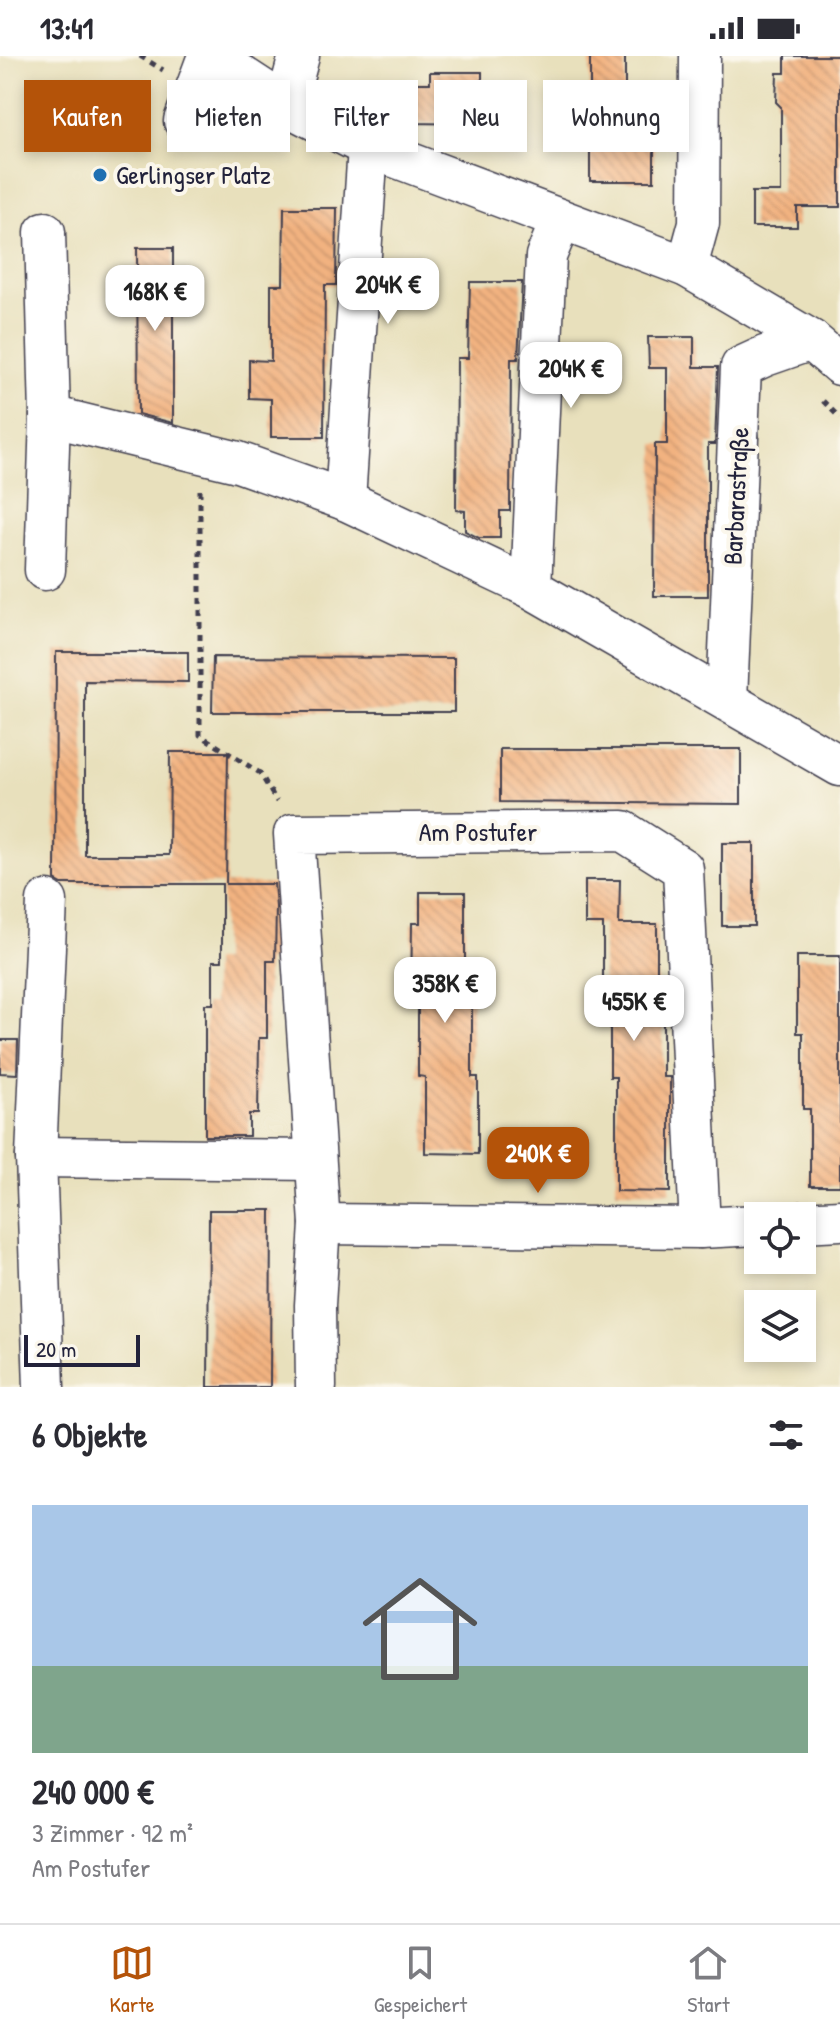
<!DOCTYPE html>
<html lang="de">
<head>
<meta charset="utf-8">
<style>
  body { margin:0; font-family:"Patrick Hand",sans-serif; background:#f7f7f7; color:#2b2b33; height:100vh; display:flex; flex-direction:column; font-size:30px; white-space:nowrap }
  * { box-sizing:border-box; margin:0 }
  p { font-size:26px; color:#7c7c81 }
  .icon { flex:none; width:44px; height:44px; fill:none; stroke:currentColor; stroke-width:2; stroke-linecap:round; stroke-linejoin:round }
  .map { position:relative; height:1331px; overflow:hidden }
  .details { display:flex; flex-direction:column; background:#fff; flex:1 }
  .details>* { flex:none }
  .banner { position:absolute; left:24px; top:24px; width:792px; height:72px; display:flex; gap:16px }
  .controls { position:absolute; left:744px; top:1146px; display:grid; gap:16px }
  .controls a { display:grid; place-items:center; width:72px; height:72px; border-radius:0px; background:#fff; box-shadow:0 4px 12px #0003; font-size:40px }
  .scale { position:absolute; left:24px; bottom:20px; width:116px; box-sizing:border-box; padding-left:8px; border:4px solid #22223b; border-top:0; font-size:22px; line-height:28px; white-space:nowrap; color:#22223b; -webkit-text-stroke:6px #fbf7ec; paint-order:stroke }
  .price { position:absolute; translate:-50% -68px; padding:0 18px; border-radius:16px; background:#fff; color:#222; font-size:26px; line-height:52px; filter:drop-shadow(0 2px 4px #0008) }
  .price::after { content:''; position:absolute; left:50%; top:48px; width:24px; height:18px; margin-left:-12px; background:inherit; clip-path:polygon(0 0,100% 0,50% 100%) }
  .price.current { background:#b45309; color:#fff }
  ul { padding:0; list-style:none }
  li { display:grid; align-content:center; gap:16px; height:424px; padding:0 32px }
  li+li { border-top:2px solid #e1e1e2 }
  li span { display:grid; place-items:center; height:248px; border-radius:0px; color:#555 }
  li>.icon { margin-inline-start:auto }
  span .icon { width:144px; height:144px; fill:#fffc; stroke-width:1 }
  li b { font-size:34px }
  h2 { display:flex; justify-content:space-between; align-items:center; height:96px; padding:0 32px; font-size:34px }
  .tag { padding:0 28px; border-radius:0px; background:#fff; box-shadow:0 4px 12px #0003; font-size:28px; line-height:72px }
  .tag.current { background:#b45309; color:#fff }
  .status { display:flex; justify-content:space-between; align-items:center; height:56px; padding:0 40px; background:#fff; direction:ltr }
  .status svg { height:22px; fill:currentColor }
  .dock { display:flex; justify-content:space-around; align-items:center; height:112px; border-top:2px solid #e1e1e2; background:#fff; font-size:22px; color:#7c7c81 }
  .dock a { display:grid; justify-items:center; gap:4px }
  .dock .current { color:#b45309 }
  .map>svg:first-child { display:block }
  .building { fill:url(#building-back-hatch) }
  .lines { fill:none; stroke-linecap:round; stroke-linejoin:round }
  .minor-casing { stroke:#403e4e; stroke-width:43 }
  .path { stroke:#403e4e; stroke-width:5; stroke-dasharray:6 6; stroke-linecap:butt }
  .minor { stroke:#fff; stroke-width:40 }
  .poi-dot { fill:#1f6fb2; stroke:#fbf7ec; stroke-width:3 }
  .labels { text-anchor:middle; stroke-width:8; stroke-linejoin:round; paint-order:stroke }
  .poi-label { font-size:26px; fill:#22223b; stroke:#fbf7ec; text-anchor:start }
  .street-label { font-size:26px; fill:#22223b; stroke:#fbf7ec }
</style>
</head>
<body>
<div class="status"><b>13:41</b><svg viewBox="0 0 49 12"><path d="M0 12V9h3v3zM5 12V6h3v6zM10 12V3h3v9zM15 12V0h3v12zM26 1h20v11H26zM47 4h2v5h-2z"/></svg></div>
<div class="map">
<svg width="840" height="1331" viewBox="0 0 840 1331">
  <defs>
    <pattern id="building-back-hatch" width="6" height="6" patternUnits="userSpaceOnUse" patternTransform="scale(2)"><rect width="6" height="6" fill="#f2b280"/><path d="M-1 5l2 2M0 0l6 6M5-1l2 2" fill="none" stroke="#cf9970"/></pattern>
  </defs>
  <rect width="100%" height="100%" fill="#fbf7ec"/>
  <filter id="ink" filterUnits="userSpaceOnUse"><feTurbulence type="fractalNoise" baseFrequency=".0125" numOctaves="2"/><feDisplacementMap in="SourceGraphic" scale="16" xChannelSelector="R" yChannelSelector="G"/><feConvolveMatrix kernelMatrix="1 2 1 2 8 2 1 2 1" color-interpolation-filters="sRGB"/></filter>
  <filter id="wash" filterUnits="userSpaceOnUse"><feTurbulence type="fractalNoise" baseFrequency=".006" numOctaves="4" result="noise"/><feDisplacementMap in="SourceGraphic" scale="32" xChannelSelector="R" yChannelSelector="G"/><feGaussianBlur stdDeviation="1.8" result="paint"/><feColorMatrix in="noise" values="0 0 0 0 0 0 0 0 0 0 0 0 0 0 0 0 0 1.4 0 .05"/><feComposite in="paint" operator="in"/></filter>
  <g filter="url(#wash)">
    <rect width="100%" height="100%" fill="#e8e0bc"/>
    <g id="blocks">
      <g class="building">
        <polygon points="590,0 625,0 625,77 654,77 654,125 590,125"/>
        <polygon points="785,0 840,0 840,151 797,151 797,171 752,171 752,136 781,136 781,51 776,46 777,17 785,17"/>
        <polygon points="430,16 482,16 482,30 499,30 499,65 481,65 481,68 409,67 410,27 430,27"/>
        <polygon points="284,152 337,152 336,229 325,229 324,381 271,381 271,343 249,342 249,304 271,305 271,229 283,229"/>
        <polygon points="137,192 173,192 173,367 138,358"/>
        <polygon points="470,226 522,226 518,303 511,303 510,455 500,455 500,482 479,482 465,475 465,455 456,454 457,302 468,302"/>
        <polygon points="648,281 694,281 694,311 718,311 715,388 708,388 708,540 654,540 655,388 667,388 667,312 649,312"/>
        <polygon points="56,596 188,596 188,626 85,625 85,799 169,799 170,696 228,696 226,828 274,828 276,851 275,905 267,905 267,982 259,982 258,1058 249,1058 249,1080 205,1080 205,948 213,948 213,905 222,905 222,828 62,828 55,824"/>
        <polygon points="213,601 454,602 454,656 212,656"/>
        <polygon points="500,693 741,693 741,748 500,746"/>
        <rect x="722" y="787" width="32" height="83"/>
        <polygon points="585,824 620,824 619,868 657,868 657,945 663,945 663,1021 670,1021 670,1136 616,1135 616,1021 610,1021 610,944 603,944 603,868 585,868"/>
        <polygon points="420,836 465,836 465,944 472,944 472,1021 478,1021 478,1098 425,1097 425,1021 418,1020 418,944 411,944 412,867 420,867"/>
        <polygon points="797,900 840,900 840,1130 810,1130 810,1053 803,1053 803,977 797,977"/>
        <polygon points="0,984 18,984 17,1018 0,1017"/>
        <polygon points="209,1154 271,1154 270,1331 208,1331"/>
      </g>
    </g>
  </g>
  <g filter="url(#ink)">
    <use href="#blocks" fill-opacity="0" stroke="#403e4e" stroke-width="2"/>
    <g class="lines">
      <defs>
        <g id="minor">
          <polyline points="211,0 286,49 368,91 687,211 811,284 840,309"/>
          <polyline points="286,49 299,0"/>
          <polyline points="184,65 208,0"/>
          <polyline points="45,176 50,360 45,514"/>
          <polyline points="687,211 699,167 700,0"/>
          <polyline points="50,360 238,406 345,444 531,532 840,710"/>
          <polyline points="345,444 368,91"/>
          <polyline points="531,532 546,200 561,164"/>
          <polyline points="727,644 741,311 765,300 811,284"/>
          <polyline points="36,1101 314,1104"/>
          <polyline points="802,1166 840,1164"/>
          <polyline points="320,1168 700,1172 758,1169"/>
          <polyline points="44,1331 36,1101 47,845"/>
          <polyline points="316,1331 315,1249 320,1168 294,778 623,775 683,813 700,1172"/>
        </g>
      </defs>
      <use href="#minor" class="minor-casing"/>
      <g class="path">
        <polyline points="140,0 163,14"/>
        <polyline points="823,345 840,362"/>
        <polyline points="200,434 200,679 260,717 277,746"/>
      </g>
      <use href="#minor" class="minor"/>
    </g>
  </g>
  <circle class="poi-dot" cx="100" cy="119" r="8"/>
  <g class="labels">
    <g class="poi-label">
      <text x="116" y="128">Gerlingser Platz</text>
    </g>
    <g class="street-label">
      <text transform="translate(736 440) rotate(-87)" y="9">Barbarastraße</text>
      <text x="478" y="785">Am Postufer</text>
    </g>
  </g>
</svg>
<div class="controls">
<a><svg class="icon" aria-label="locate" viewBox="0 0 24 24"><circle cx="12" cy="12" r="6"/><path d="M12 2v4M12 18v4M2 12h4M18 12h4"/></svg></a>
<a><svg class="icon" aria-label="layers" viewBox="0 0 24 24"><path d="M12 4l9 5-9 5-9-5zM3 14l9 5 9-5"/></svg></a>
</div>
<div class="scale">20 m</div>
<b class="price" style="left:388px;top:270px">204K €</b>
<b class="price" style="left:155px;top:277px">168K €</b>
<b class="price" style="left:571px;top:354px">204K €</b>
<b class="price" style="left:445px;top:969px">358K €</b>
<b class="price" style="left:634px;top:987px">455K €</b>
<b class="price current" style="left:538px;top:1139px">240K €</b>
<div class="banner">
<a class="tag current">Kaufen</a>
<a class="tag">Mieten</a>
<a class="tag">Filter</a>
<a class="tag">Neu</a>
<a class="tag">Wohnung</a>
</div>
</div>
<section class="details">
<h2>6 Objekte<svg class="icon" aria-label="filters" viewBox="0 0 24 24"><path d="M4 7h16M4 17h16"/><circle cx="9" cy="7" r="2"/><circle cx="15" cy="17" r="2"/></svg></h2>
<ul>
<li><span style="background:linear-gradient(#a9c7e8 65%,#7fa58c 0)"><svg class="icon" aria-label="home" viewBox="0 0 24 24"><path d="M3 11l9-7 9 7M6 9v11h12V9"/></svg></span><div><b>240 000 €</b><p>3 Zimmer · 92 m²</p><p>Am Postufer</p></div></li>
</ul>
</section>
<nav class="dock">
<a class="current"><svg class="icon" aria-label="map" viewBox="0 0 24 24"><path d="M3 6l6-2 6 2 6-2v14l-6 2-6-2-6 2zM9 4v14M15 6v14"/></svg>Karte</a>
<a><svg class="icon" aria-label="saved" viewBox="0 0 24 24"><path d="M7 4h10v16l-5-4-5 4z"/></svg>Gespeichert</a>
<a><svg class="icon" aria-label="home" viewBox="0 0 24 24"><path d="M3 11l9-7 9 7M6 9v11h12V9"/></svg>Start</a>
</nav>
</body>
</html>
